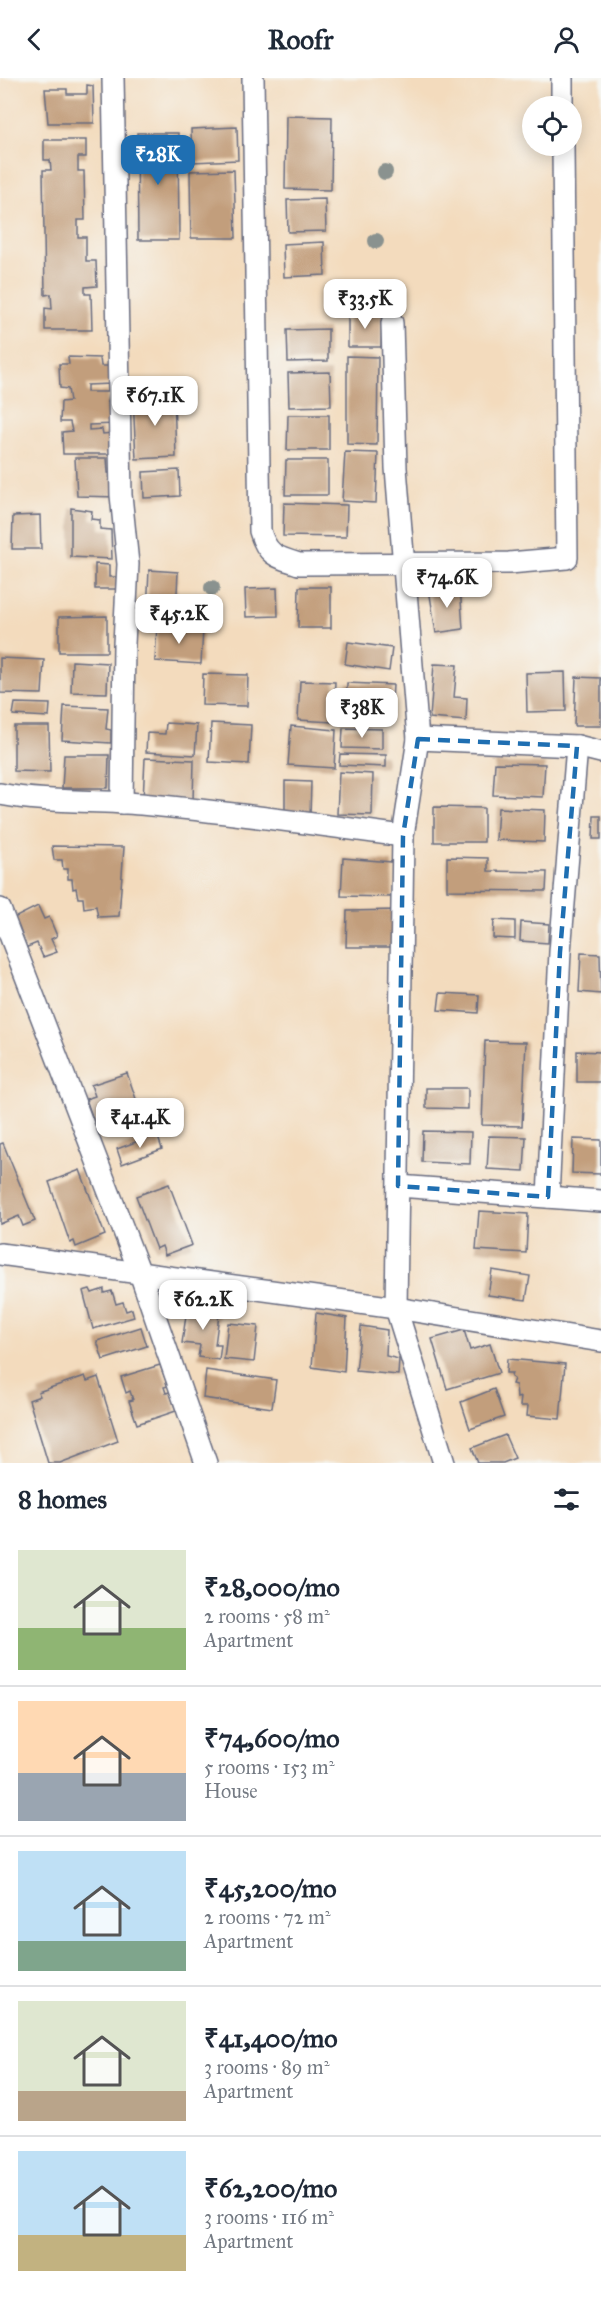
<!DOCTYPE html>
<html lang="en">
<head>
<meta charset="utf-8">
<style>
  body { margin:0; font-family:"IM FELL Great Primer",serif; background:#f6f6f7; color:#1f2937; height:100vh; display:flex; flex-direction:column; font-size:22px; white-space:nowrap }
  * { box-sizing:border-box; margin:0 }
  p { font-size:20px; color:#747a83 }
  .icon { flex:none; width:33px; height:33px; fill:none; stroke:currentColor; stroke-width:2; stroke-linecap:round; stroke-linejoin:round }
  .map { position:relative; height:1385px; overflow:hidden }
  .details { display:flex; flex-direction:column; background:#fff; flex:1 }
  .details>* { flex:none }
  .buttons { position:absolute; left:522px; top:18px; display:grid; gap:12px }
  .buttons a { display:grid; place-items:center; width:60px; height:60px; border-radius:50%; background:#fff; box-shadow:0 3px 15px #0003; font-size:30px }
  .price { position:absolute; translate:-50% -51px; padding:0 14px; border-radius:12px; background:#fff; color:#222; font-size:20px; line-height:39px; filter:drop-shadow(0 2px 3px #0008) }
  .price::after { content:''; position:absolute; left:50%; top:36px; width:18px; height:14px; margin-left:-9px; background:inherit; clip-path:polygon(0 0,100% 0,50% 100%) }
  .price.on { background:#1f6fb2; color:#fff }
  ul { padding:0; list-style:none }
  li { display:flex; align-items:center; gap:18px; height:150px; padding:0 18px }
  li+li { border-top:2px solid #e0e1e3 }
  li span { display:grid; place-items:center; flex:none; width:168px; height:120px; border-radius:0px; color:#555 }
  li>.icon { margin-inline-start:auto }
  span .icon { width:72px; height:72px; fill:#fffc; stroke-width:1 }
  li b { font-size:26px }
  h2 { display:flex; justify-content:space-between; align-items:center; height:72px; padding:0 18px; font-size:26px }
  header { display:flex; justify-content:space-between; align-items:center; height:78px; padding:0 18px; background:#fff; font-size:27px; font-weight:700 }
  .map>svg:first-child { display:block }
  .building { fill:#c29e7c }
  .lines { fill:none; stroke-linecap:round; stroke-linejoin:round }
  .minor-casing { stroke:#676b7f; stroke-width:24 }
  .minor { stroke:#fff; stroke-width:21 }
  .tree { fill:#8a928f }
  .marked { fill:none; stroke:#1f6fb2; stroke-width:4.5; stroke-dasharray:12 8; stroke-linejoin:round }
</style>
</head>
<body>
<header><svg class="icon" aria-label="back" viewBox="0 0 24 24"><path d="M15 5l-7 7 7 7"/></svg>Roofr<svg class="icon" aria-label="person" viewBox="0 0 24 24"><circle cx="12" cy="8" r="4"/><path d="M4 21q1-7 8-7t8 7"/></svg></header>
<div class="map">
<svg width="601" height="1385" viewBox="0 0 601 1385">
  <rect width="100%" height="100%" fill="#f6f6f2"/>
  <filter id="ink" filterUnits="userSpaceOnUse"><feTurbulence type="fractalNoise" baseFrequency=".0167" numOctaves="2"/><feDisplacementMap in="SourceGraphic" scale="12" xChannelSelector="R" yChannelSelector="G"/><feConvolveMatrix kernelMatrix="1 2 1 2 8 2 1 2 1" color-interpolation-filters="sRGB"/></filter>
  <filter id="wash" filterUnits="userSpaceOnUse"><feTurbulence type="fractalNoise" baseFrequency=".008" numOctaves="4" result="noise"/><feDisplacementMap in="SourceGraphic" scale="24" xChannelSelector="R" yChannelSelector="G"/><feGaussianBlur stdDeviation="1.35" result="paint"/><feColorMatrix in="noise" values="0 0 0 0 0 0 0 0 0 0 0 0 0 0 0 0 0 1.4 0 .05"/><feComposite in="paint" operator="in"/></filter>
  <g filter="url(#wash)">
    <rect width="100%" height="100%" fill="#f3dbbd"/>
    <g id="blocks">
      <g class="building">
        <polygon points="87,7 93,8 94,45 48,45 45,11 67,11 67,16 87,16"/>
        <polygon points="286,38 332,39 331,112 285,111"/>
        <polygon points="237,49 238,82 192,84 191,51"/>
        <polygon points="137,55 178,55 179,162 138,162"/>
        <polygon points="44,62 86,62 86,79 78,79 78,93 84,93 85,142 78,142 78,159 86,159 86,183 96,183 97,208 85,209 85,216 91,216 92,252 45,252 45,230 52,231 51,216 45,217 43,92 51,92 50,82 44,82"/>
        <polygon points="234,92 236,160 191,160 190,93"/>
        <polygon points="325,121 326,153 288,154 287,122"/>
        <polygon points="324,164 325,197 284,199 283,166"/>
        <polygon points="348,235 382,236 381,269 348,269"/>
        <polygon points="328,251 328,283 288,284 287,252"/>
        <polygon points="347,278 378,279 377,367 347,366"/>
        <polygon points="68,279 100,280 101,288 111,288 111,306 87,307 87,314 108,314 107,324 112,324 116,346 89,347 89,352 102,351 103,356 112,355 116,367 109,367 110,376 63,376 62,354 72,353 70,344 60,344 61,324 70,323 68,311 60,310 59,286 69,286"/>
        <polygon points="330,294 331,328 289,329 288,295"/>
        <polygon points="174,318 176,379 136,381 133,320"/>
        <polygon points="288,337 329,337 329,372 287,372"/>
        <polygon points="345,374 378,375 376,425 342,423"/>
        <polygon points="75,380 107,380 108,395 118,396 119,419 77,418"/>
        <polygon points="286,382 328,382 328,417 285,417"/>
        <polygon points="179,392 180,418 144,420 143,394"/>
        <polygon points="284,425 347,427 346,459 283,458"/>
        <polygon points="71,430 92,433 91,441 100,442 100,451 111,452 112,481 71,479"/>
        <polygon points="40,437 41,471 12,471 13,438"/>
        <polygon points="95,486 109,487 109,499 118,499 117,511 95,511"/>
        <polygon points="149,492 178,494 176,535 147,534"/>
        <polygon points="460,508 463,551 436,555 429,511"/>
        <polygon points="299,509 331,509 331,550 298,550"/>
        <polygon points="277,510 278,538 246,539 245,511"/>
        <polygon points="107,538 107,574 59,574 59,539"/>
        <polygon points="157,548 203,551 201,586 155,583"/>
        <polygon points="348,564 392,570 389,593 345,586"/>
        <polygon points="0,580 44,582 42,616 0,615"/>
        <polygon points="72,583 108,585 107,615 71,614"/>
        <polygon points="434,586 457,587 454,619 467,620 466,643 430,640"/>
        <polygon points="565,594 566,633 527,634 526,595"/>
        <polygon points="203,596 248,597 247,628 202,627"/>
        <polygon points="576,599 601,600 601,648 574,648"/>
        <polygon points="300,603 335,604 333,644 298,642"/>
        <polygon points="347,605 393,607 391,639 346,638"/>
        <polygon points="15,625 50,626 49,639 13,637"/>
        <polygon points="64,628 108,630 106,651 111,652 111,665 62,662"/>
        <polygon points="166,645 197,647 195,677 146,674 147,655 165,656"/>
        <polygon points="211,645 251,647 249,686 209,684"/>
        <polygon points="14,648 49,648 50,694 14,693"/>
        <polygon points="291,648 336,652 334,690 288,687"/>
        <polygon points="343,650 382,651 382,671 342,670"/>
        <polygon points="340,676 386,677 386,689 339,687"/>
        <polygon points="64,677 109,677 108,710 62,710"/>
        <polygon points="145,680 194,682 193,724 143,723"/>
        <polygon points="495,685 545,686 543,719 493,717"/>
        <polygon points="339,694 373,696 372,737 337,736"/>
        <polygon points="285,703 311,704 310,737 285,736"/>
        <polygon points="434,729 484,730 484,764 434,764"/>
        <polygon points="498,730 545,732 544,764 496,762"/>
        <polygon points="594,738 601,738 601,761 593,761"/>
        <polygon points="52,768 124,769 119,838 98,839 96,828 84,830 83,820 78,820 76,810 73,811 72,801 68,801 68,791 63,791 62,782 54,782"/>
        <polygon points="447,779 488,780 488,793 547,794 546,813 447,812"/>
        <polygon points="343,780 392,784 393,819 341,818"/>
        <polygon points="38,828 44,841 49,839 57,858 51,861 57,874 43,879 37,865 25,870 12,841"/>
        <polygon points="397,832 396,869 346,869 347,833"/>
        <polygon points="494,842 515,843 515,861 493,860"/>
        <polygon points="521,844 549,846 548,865 520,863"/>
        <polygon points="581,875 600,876 601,916 579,914"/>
        <polygon points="440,915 479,917 478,935 438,932"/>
        <polygon points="485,963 526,964 522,1048 482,1047"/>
        <polygon points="577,973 601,974 601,1004 577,1004"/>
        <polygon points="127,995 143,1041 107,1054 102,1041 94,1044 86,1021 95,1018 91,1007"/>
        <polygon points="426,1010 468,1010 468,1031 426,1030"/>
        <polygon points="423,1053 471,1054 470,1086 422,1084"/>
        <polygon points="157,1056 162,1071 122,1086 117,1071"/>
        <polygon points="489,1058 526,1059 524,1093 487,1091"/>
        <polygon points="573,1061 601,1062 601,1096 572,1095"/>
        <polygon points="3,1065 35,1143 23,1148 19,1138 0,1146 0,1066"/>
        <polygon points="80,1092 105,1157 76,1169 74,1163 70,1165 49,1104"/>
        <polygon points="169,1106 192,1167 165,1177 162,1168 156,1171 136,1118"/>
        <polygon points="479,1133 528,1136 526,1175 476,1172"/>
        <polygon points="492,1192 530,1198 526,1222 488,1217"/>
        <polygon points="90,1211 92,1215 104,1211 104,1215 112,1213 116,1226 123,1224 126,1233 132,1231 134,1239 93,1251 83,1213"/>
        <polygon points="205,1227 220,1229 215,1267 221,1267 219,1282 198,1279 200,1267 182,1265 187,1231 204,1233"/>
        <polygon points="316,1235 347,1240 344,1294 312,1289"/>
        <polygon points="228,1245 258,1248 254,1284 224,1281"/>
        <polygon points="361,1248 387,1252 386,1278 399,1281 398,1297 356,1293"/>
        <polygon points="141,1249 147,1268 103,1282 97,1263"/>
        <polygon points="464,1252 470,1272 490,1266 499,1295 447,1311 432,1261"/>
        <polygon points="507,1281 565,1286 560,1341 527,1338 528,1328 520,1328 521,1319 517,1320 516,1307 512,1306 514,1301 511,1299 512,1295 506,1295"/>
        <polygon points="160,1287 168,1308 164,1309 166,1315 170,1314 176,1333 137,1346 129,1323 133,1322 130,1313 126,1315 121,1299"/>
        <polygon points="206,1292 276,1302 272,1330 203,1320"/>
        <polygon points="85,1298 87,1303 98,1299 118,1363 60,1385 48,1385 29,1322 40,1318 38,1314"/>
        <polygon points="494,1311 504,1339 470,1351 461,1324"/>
        <polygon points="505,1357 515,1380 503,1385 478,1385 472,1370"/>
      </g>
    </g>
  </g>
  <g filter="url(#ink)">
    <use href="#blocks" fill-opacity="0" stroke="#676b7f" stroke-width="1.5"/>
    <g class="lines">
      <defs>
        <g id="minor">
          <polyline points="113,0 121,417 128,486 124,566 122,725"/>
          <path d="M253 0 260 453C267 477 276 479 299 486L509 485 567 480 563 68"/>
          <polyline points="562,0 562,28"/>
          <polyline points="392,245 396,390 418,661"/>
          <path d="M0 716C46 725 94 722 141 726 229 734 316 746 403 758"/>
          <polyline points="0,831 140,1195 206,1385"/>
          <polyline points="398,1108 601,1123"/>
          <polyline points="548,1119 560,874 577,668"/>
          <polyline points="0,1176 396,1230 601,1263"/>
          <polyline points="444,1385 396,1230 403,758 418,661 577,668 601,674"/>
        </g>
      </defs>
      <use href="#minor" class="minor-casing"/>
      <use href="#minor" class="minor"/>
    </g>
    <g class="tree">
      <circle cx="385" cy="94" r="8"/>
      <circle cx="376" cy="163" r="8"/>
      <circle cx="212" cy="510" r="8"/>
    </g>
  </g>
  <path class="marked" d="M418 661 577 668 560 874 548 1119 398 1108 403 758Z"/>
</svg>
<div class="buttons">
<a><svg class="icon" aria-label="locate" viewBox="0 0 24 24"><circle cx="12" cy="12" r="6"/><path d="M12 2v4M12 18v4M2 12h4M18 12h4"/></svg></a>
</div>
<b class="price on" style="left:158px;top:108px">₹28K</b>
<b class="price" style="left:365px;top:252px">₹33.5K</b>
<b class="price" style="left:155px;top:349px">₹67.1K</b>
<b class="price" style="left:447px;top:531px">₹74.6K</b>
<b class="price" style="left:179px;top:567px">₹45.2K</b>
<b class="price" style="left:362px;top:661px">₹38K</b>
<b class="price" style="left:140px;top:1071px">₹41.4K</b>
<b class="price" style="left:203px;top:1253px">₹62.2K</b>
</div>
<section class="details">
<h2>8 homes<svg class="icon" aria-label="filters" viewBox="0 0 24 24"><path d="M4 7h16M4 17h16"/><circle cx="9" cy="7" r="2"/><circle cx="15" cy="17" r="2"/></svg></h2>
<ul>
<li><span style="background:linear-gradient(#dfe7d0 65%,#8fb573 0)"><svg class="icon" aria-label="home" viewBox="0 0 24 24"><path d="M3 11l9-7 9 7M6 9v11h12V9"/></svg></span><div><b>₹28,000/mo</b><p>2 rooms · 58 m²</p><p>Apartment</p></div></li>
<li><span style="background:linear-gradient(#ffd9b3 60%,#9aa5b1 0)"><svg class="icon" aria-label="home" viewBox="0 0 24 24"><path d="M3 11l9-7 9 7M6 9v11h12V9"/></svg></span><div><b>₹74,600/mo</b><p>5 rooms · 153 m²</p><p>House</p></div></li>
<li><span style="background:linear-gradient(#bfe0f5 75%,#7fa58c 0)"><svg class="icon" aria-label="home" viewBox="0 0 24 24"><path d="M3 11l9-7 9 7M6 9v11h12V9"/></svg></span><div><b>₹45,200/mo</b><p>2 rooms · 72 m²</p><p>Apartment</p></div></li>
<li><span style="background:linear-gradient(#dfe7d0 75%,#b9a48a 0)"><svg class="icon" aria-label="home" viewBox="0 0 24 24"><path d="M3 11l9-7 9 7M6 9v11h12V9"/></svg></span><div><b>₹41,400/mo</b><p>3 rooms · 89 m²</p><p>Apartment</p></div></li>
<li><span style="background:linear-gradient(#bfe0f5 70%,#c2b280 0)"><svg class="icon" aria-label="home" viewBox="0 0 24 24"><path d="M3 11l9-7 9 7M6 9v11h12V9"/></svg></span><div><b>₹62,200/mo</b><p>3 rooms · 116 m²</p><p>Apartment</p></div></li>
</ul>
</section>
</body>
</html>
